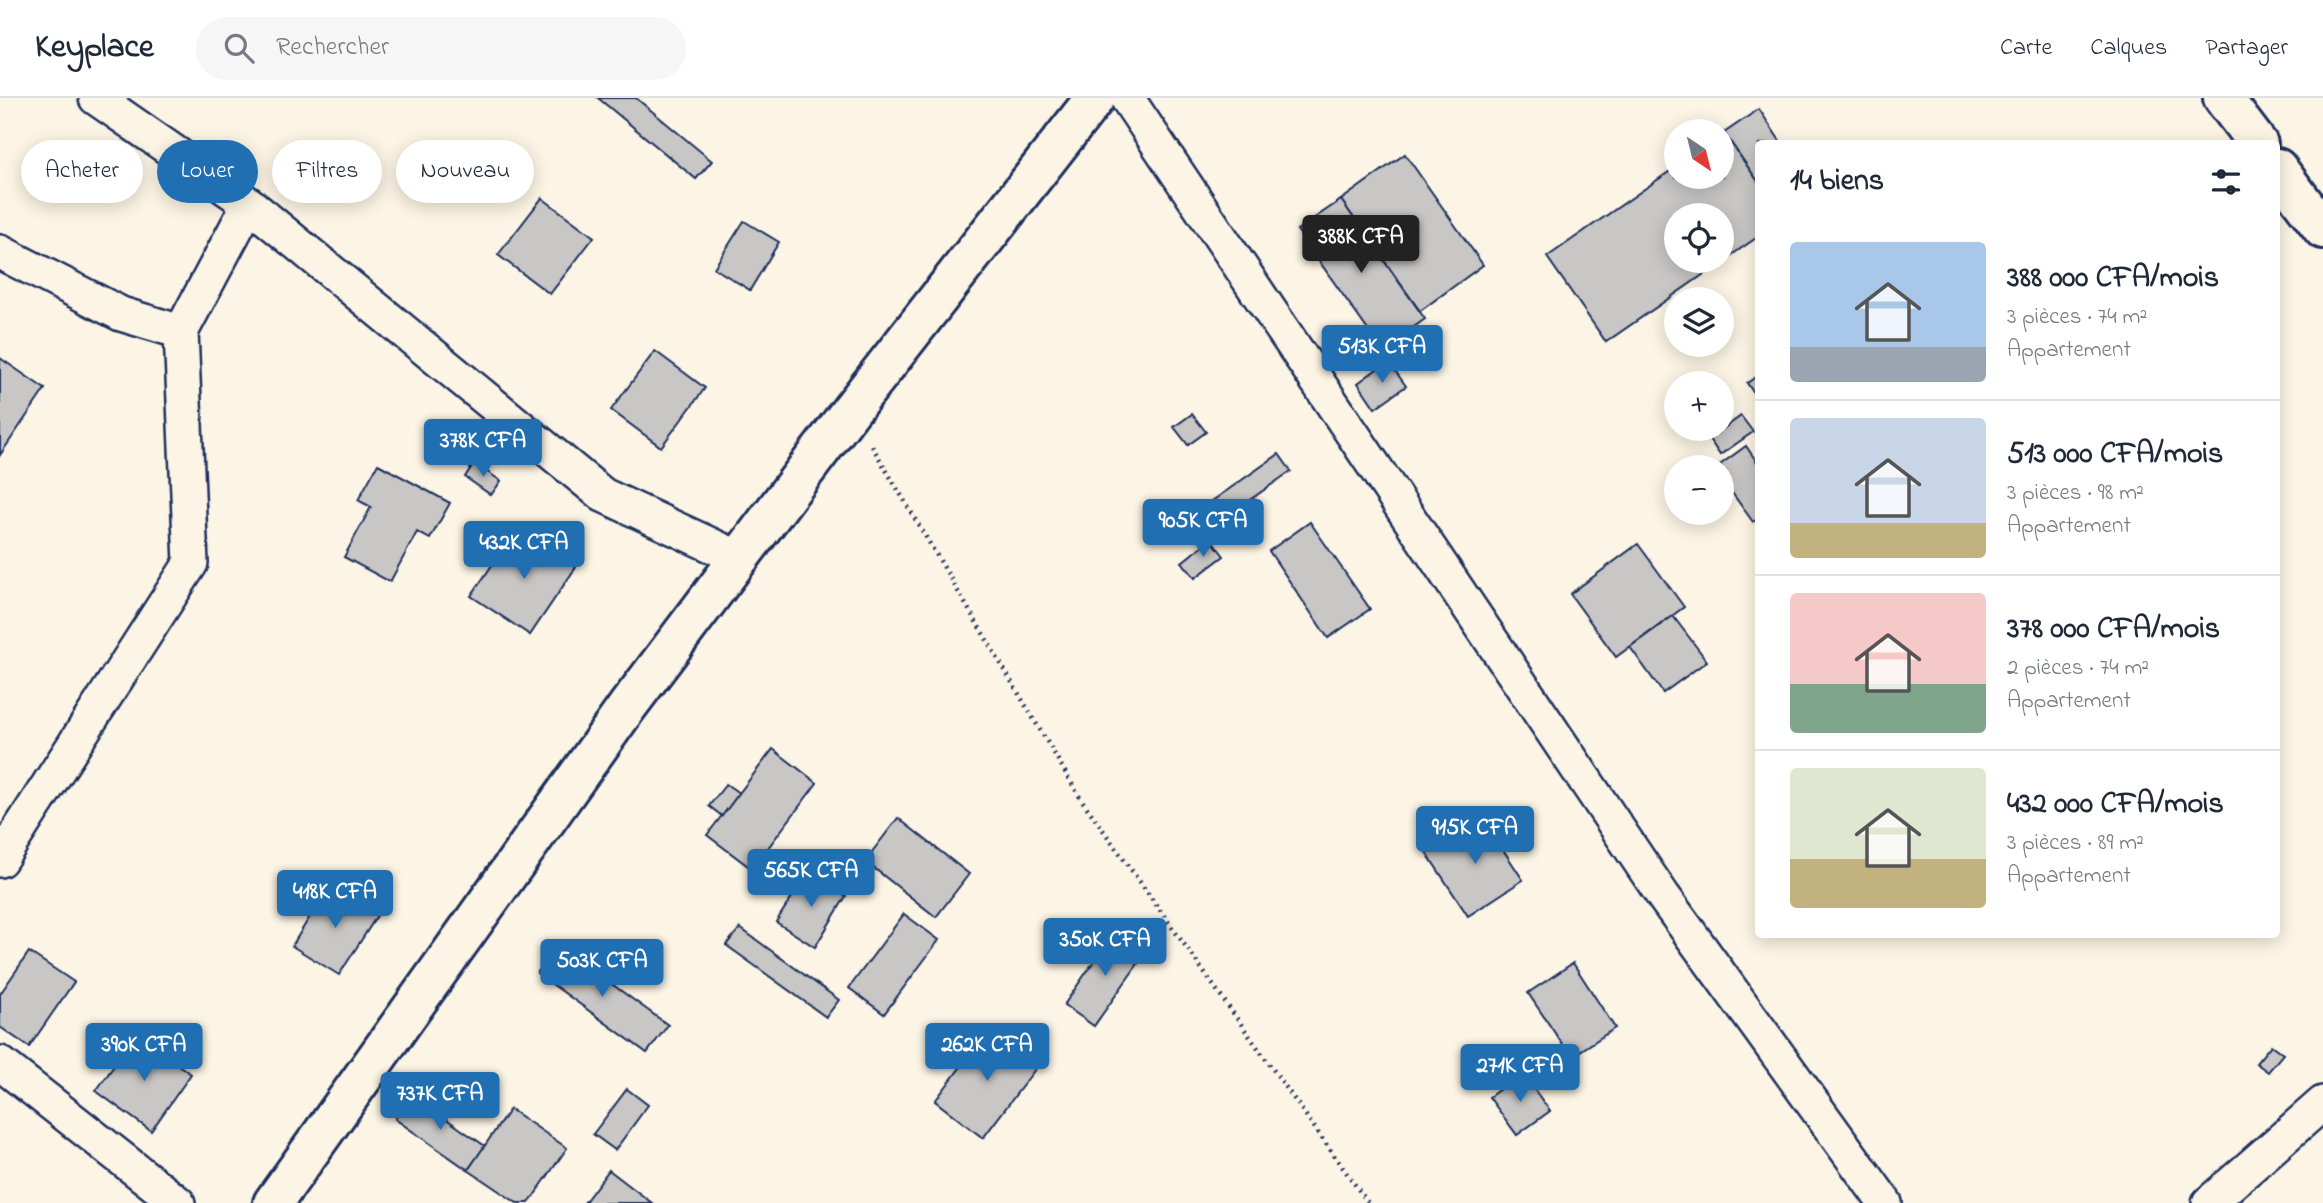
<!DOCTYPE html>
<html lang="fr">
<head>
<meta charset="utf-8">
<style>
  body { margin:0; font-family:"Indie Flower",sans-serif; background:#f6f6f7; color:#1f2937; height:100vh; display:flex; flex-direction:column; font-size:26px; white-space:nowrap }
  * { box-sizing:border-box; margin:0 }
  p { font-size:23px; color:#747a83 }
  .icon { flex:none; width:38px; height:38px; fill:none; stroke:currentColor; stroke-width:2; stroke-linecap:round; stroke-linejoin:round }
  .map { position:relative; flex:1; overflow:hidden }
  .panel { position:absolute; left:1755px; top:42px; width:525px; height:798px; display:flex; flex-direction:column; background:#fff; border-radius:7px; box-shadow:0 4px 18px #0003 }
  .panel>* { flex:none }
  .guide { position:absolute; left:21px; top:42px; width:665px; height:63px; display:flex; gap:14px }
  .needle { width:46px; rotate:145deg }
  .controls { position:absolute; left:1664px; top:21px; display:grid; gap:14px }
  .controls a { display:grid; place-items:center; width:70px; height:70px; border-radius:50%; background:#fff; box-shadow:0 4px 18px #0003; font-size:35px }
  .price { position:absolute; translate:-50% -60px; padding:0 16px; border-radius:7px; background:#1f6fb2; color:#fff; font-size:23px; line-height:46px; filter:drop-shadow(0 2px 4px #0008) }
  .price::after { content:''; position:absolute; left:50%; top:42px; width:21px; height:16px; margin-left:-10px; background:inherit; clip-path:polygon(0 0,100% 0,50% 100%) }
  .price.active { background:#222; color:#fff }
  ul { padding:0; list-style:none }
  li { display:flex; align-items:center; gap:21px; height:175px; padding:0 35px }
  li+li { border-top:2px solid #e0e1e3 }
  li span { display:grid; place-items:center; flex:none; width:196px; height:140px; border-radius:7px; color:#555 }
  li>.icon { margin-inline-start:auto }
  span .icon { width:84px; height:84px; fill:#fffc; stroke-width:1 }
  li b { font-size:30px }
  h2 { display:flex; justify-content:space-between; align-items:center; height:84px; padding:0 35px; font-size:30px }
  .chip { padding:0 24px; border-radius:32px; background:#fff; box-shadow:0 4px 18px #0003; font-size:24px; line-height:63px }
  .chip.active { background:#1f6fb2; color:#fff }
  header { display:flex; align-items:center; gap:42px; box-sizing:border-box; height:98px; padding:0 35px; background:#fff; border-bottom:2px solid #e0e1e3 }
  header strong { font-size:33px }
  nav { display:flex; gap:38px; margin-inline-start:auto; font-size:24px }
  .search { width:490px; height:63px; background:#f6f6f7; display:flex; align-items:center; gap:18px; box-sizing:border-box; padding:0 24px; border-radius:38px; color:#747a83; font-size:26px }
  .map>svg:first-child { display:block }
  .building { fill:#c8c7c6; stroke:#1b2f5e; stroke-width:2; fill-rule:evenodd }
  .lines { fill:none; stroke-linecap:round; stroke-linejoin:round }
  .street-casing { stroke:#1b2f5e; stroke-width:38 }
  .secondary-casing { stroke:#1b2f5e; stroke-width:44 }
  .highway-casing { stroke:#1b2f5e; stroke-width:44 }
  .path { stroke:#1b2f5e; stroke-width:4.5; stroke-dasharray:2 5; stroke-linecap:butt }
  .street { stroke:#fcf5e5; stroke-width:33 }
  .secondary { stroke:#fcf5e5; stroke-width:38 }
  .highway { stroke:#fcf5e5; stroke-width:38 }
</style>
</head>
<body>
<header>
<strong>Keyplace</strong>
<div class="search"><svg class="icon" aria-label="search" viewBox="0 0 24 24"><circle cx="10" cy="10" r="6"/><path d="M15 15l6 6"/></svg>Rechercher</div>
<nav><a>Carte</a><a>Calques</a><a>Partager</a></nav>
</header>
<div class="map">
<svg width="2323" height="1105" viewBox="0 0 2323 1105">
  <rect width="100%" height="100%" fill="#fcf5e5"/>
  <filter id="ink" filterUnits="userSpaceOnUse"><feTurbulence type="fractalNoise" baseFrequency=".0143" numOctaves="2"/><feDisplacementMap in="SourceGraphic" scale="14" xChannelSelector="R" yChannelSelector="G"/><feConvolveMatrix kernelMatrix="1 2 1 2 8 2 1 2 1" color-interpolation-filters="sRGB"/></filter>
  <g filter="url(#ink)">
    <g class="building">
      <polygon points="598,0 636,0 712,63 696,81"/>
      <polygon points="1759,11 1782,46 1759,46 1759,85 1724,35"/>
      <path d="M1724 35 1759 85V138L1606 244 1547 159 1676 69V79H1722ZM1676 117H1722V163H1676Z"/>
      <polygon points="1405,56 1483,167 1420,213 1341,102"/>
      <polygon points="542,100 594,139 550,196 498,157"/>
      <polygon points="1341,102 1425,221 1382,252 1297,132"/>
      <polygon points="744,123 779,144 750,192 714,170"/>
      <polygon points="655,253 705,290 661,349 611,312"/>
      <polygon points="0,260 45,291 0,357"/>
      <polygon points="1388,263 1406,288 1375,310 1358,285"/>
      <polygon points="1759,277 1759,303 1747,285"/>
      <polygon points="1192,316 1206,334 1188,347 1174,329"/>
      <polygon points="1741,318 1753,334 1720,357 1709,341"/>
      <polygon points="1746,348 1759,367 1759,420 1753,424 1722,381 1722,369 1717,369"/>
      <polygon points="1279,356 1291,373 1217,425 1205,408"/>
      <polygon points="474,365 501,383 491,397 465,379"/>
      <polygon points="378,366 450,405 430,441 417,434 390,484 344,459 371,409 358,402"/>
      <polygon points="1310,424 1370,511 1328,540 1269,453"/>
      <polygon points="518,429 576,469 530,537 471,498"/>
      <polygon points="1211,441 1224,458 1195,480 1182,464"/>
      <polygon points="1638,446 1684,509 1616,559 1570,496"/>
      <polygon points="1673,518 1707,563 1663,595 1630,549"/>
      <polygon points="773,651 817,685 752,771 707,737"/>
      <polygon points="726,686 739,695 722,718 709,708"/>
      <polygon points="1493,711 1513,742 1502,749 1481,718"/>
      <polygon points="1481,718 1523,782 1468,818 1426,754"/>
      <polygon points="898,720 969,776 936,819 865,763"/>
      <polygon points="808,774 846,798 815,849 776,824"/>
      <polygon points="330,786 378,816 339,877 292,848"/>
      <polygon points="904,816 939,842 884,916 849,890"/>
      <polygon points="740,830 839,902 826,919 726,847"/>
      <polygon points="1116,831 1147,853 1094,928 1064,907"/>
      <polygon points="558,847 668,927 647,955 537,875"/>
      <polygon points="29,854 74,884 29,949 0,929 0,896"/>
      <polygon points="1573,865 1615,930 1571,959 1528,895"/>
      <polygon points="990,930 1039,966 983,1040 935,1003"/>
      <polygon points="136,937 191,976 151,1033 96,993"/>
      <polygon points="2271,947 2283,956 2268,974 2256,965"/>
      <polygon points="1522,975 1550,1013 1517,1037 1489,999"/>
      <polygon points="627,991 648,1007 615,1052 593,1036"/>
      <polygon points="412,997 485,1048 468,1072 395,1021"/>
      <polygon points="510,1011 567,1050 529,1105 517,1105 468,1072"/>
      <polygon points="609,1072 652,1105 584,1105"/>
    </g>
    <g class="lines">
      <defs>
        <g id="street">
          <polyline points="96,0 249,106 603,397 739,460"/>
          <polyline points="1127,0 1663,798 1885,1105"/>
          <polyline points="0,154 121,216 181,234"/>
          <polyline points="0,762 191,465 181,234 249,106"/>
          <polyline points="0,965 178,1105"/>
          <polyline points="2209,1105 2323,1005"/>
        </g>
        <polyline id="secondary" points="273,1105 627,609 851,312 1095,0"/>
        <g id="highway">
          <polyline points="2223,0 2258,46"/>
          <polyline points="2277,70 2323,131"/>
        </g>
      </defs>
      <use href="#street" class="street-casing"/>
      <use href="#secondary" class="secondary-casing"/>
      <use href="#highway" class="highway-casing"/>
      <polyline class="path" points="872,348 1081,701 1368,1105"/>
      <use href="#street" class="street"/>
      <use href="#secondary" class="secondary"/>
      <use href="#highway" class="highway"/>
    </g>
  </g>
</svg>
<div class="controls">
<a><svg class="needle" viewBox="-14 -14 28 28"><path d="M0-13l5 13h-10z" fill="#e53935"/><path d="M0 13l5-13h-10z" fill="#747a83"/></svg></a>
<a><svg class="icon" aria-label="locate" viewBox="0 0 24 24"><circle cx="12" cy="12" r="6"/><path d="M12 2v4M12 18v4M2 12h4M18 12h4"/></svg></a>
<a><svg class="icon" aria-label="layers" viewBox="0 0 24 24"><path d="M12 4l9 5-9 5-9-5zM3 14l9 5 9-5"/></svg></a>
<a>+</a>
<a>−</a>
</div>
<b class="price active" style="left:1361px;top:177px">388K CFA</b>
<b class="price" style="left:1382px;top:287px">513K CFA</b>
<b class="price" style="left:483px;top:381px">378K CFA</b>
<b class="price" style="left:1203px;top:461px">905K CFA</b>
<b class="price" style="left:524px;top:483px">432K CFA</b>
<b class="price" style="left:1475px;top:768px">915K CFA</b>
<b class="price" style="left:811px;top:811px">565K CFA</b>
<b class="price" style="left:335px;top:832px">418K CFA</b>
<b class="price" style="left:1105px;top:880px">350K CFA</b>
<b class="price" style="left:602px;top:901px">503K CFA</b>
<b class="price" style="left:144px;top:985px">390K CFA</b>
<b class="price" style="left:987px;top:985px">262K CFA</b>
<b class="price" style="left:1520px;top:1006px">271K CFA</b>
<b class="price" style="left:440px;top:1034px">737K CFA</b>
<div class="guide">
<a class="chip">Acheter</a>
<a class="chip active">Louer</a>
<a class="chip">Filtres</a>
<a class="chip">Nouveau</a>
</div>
<section class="panel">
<h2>14 biens<svg class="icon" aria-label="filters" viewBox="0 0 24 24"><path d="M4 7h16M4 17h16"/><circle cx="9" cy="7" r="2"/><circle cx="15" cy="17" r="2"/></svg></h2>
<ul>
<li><span style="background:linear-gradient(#a9c7e8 75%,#9aa5b1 0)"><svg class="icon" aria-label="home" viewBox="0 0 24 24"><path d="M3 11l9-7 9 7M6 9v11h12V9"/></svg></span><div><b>388 000 CFA/mois</b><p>3 pièces · 74 m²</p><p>Appartement</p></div></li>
<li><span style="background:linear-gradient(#c9d6e8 75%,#c2b280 0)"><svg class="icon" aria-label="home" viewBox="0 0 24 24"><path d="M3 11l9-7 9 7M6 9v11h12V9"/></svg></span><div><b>513 000 CFA/mois</b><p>3 pièces · 98 m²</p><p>Appartement</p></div></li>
<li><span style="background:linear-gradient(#f6c9c9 65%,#7fa58c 0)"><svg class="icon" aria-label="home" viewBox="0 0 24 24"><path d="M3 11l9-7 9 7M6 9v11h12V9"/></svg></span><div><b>378 000 CFA/mois</b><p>2 pièces · 74 m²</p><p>Appartement</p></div></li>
<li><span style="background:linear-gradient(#dfe7d0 65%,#c2b280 0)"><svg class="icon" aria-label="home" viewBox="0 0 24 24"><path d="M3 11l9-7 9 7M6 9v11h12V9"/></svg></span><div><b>432 000 CFA/mois</b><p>3 pièces · 89 m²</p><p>Appartement</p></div></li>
</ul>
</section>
</div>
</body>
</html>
